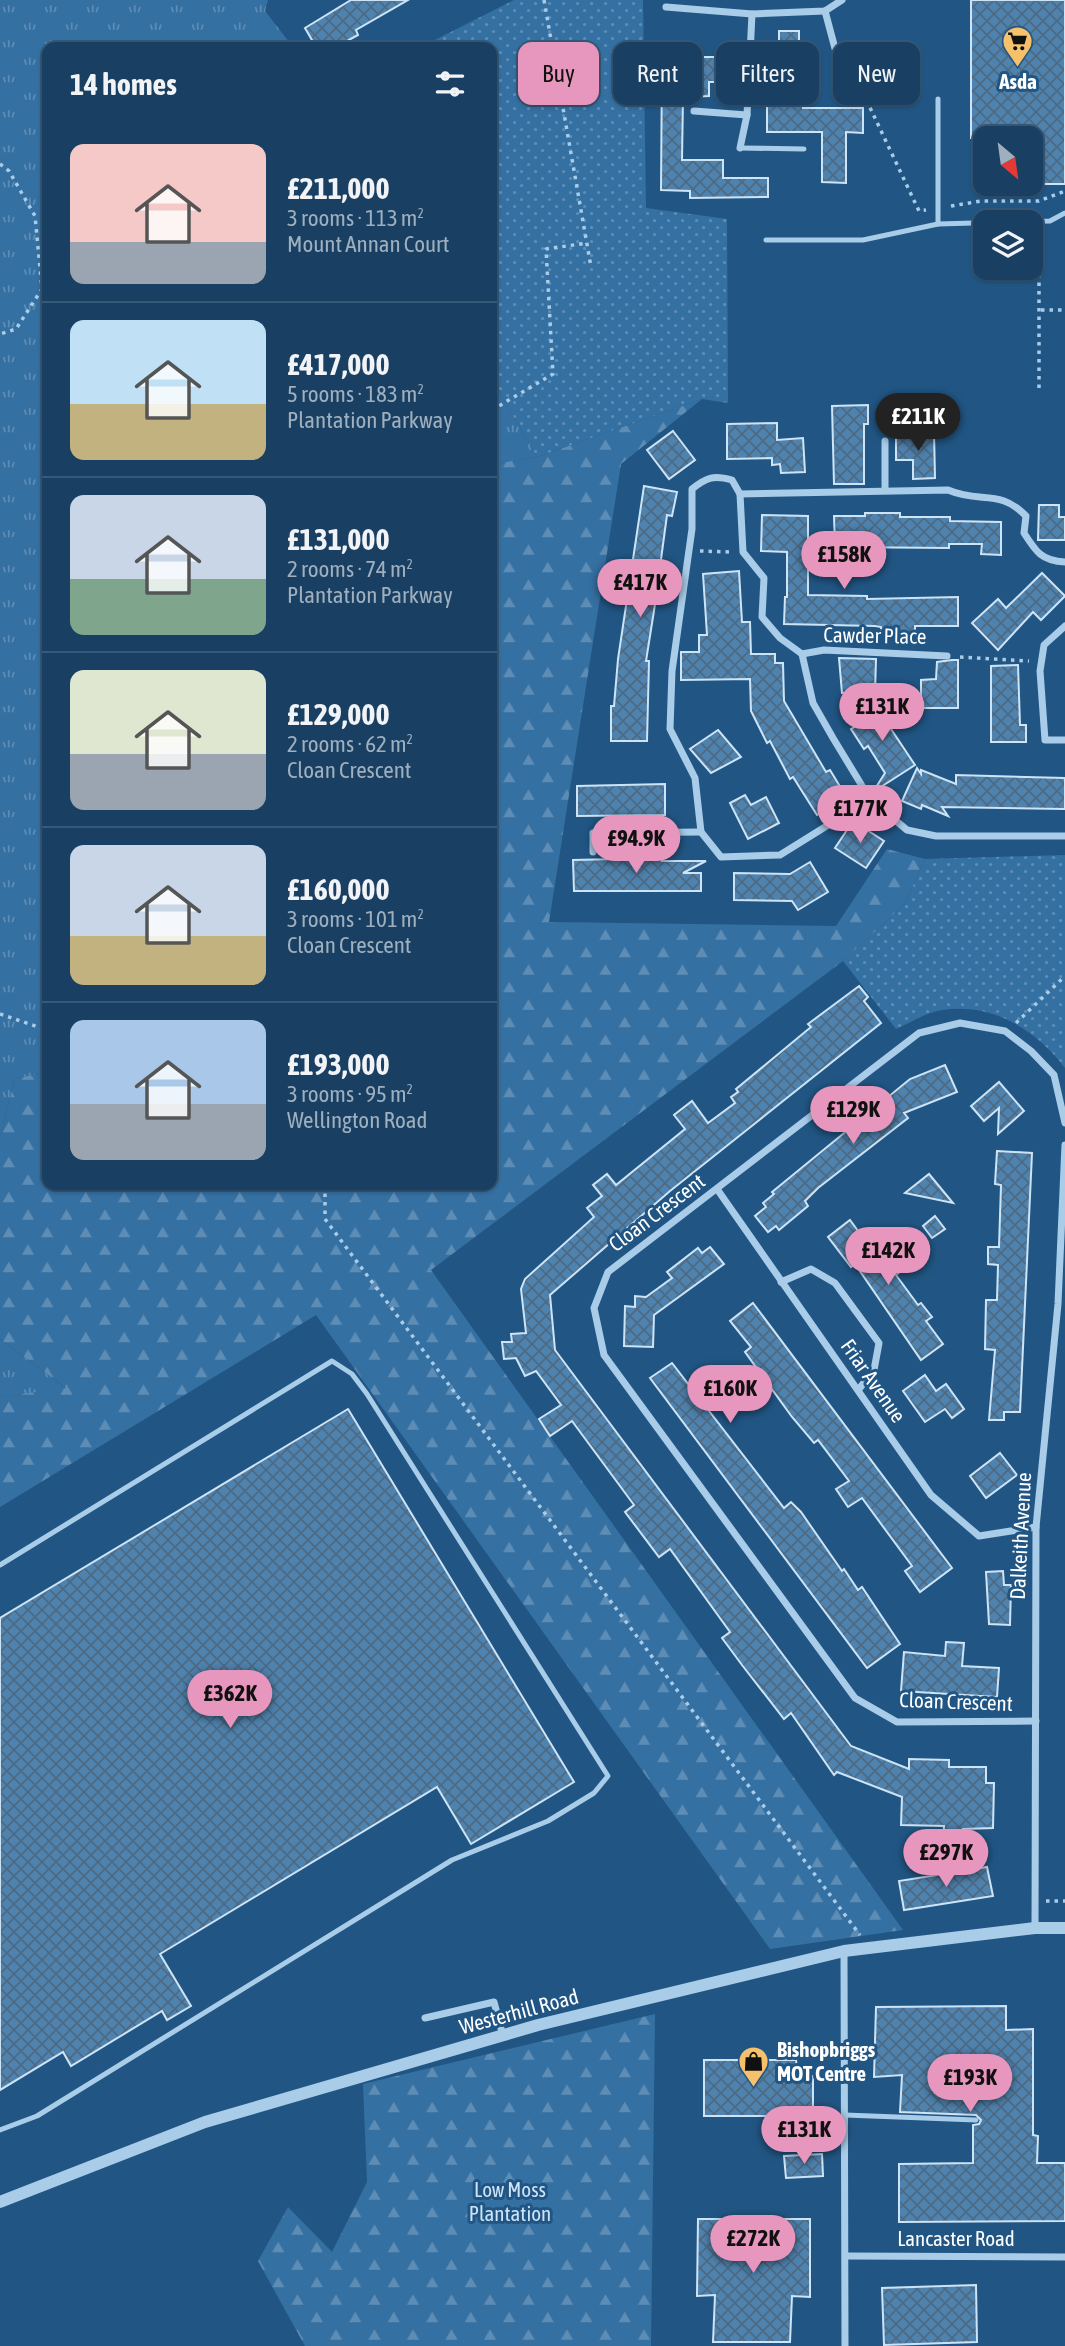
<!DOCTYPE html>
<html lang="en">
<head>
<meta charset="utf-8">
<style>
  body { margin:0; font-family:"Asap Condensed",sans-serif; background:#264b6c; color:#f1f3f6; height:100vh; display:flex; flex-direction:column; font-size:26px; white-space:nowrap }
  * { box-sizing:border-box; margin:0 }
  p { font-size:23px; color:#9fafbe }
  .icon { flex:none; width:38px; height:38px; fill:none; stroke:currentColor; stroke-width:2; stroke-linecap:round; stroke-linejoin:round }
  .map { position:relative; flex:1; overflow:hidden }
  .details { position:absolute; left:42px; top:42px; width:455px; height:1148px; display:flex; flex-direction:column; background:#194063; border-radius:14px; box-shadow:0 2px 5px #0004,0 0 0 2px #375978 }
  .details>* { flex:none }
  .guide { position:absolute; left:518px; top:42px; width:441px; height:63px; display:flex; gap:14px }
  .needle { width:46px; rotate:151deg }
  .tools { position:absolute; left:973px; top:126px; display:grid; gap:14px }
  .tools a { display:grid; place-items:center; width:70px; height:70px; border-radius:14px; background:#194063; box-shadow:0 2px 5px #0004,0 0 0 2px #375978; font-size:35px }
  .price { position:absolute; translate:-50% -60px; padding:0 16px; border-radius:24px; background:#e797bd; color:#111; font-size:23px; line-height:46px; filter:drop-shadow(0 2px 4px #0008) }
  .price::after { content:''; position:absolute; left:50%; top:42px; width:21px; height:16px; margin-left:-10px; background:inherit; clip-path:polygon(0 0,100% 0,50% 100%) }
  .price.active { background:#222; color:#fff }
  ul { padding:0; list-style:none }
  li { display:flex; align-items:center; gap:21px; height:175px; padding:0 28px }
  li+li { border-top:2px solid #375978 }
  li span { display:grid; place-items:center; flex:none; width:196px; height:140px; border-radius:14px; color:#555 }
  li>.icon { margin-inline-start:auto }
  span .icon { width:84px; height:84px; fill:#fffc; stroke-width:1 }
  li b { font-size:30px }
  h2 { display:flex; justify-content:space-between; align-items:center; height:84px; padding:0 28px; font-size:30px }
  .chip { padding:0 24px; border-radius:14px; background:#194063; box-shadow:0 2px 5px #0004,0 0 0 2px #375978; font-size:24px; line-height:63px }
  .chip.active { background:#e797bd; color:#111 }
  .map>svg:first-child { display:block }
  .grass { fill:url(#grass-tufts) }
  .forest { fill:url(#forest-firs) }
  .park { fill:url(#park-dots) }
  .building { fill:url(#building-cross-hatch); stroke:#cde4f7; stroke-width:2 }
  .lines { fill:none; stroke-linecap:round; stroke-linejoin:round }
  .path { stroke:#a9cce9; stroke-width:3.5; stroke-dasharray:3.5 5; stroke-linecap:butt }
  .service { stroke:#a9cce9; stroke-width:5 }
  .minor { stroke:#a9cce9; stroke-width:7 }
  .tertiary { stroke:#a9cce9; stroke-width:12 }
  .labels { text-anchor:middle; stroke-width:6; stroke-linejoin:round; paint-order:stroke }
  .poi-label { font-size:21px; font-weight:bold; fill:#fff; stroke:#215684 }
  .street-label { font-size:21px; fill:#fff; stroke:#215684 }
  .park-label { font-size:21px; fill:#cde4f7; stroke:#215684 }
</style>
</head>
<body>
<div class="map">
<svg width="1065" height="2346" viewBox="0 0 1065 2346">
  <defs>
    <pattern id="grass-tufts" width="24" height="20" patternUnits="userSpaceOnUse" patternTransform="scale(1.75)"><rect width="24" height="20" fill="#3570a2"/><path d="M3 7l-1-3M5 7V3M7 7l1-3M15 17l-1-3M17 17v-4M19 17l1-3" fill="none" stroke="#5d8db5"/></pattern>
    <pattern id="forest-firs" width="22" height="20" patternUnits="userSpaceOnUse" patternTransform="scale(1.75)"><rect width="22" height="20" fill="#3570a2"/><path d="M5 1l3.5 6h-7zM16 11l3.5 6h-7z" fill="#5d8db5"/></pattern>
    <pattern id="park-dots" width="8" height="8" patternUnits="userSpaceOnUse" patternTransform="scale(1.75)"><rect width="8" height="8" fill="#3570a2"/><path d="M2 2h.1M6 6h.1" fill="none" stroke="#5d8db5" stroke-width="1.8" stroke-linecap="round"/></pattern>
    <pattern id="building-cross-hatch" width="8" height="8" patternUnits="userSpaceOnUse" patternTransform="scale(1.75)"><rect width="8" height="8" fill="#4e82af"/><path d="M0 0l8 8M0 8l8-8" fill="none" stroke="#4d6a82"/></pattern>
  </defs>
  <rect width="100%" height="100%" fill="#215684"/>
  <g class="grass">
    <polygon points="0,0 268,0 265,11 293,47 47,47 47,1073 15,1078 0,1137"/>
    <polygon points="492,379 537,457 492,464"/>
    <polygon points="0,1339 67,1389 0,1397"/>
  </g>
  <g class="forest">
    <polygon points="702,399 621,464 549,922 836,926 887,849 925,859 905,904 843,961 431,1270 903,1930 770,1949 316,1315 0,1507 0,1397 66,1388 0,1339 0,1137 15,1078 47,1073 47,1185 492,1185 492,464 537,457"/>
    <polygon points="655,2014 651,2346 305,2346 258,2261 288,2207 332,2252 367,2182 363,2084"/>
  </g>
  <g class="park">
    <polygon points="514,0 643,0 646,208 727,219 728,403 702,399 537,457 492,379 492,47 421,47"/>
    <path d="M1065 855V1068C1035 1029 993 1003 942 1010 927 1012 910 1023 896 1029L843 961 905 904 925 859Z"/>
  </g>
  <g class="building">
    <polygon points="351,0 408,0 356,30 358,35 336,47 316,47 305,28"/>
    <polygon points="971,0 1065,0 1065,184 1031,184 1031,138 971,138"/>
    <polygon points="779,31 799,31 799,64 804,64 803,108 863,108 863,133 846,132 846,183 822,182 822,132 767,132 767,96 754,96 755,78 779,78"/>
    <polygon points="684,57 739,57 739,78 720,78 720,82 709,82 709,96 683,97 682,160 723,160 723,178 768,178 768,197 690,198 690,191 661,190 662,59 684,60"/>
    <polygon points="868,405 868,424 864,424 864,484 834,484 832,406"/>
    <polygon points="777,423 777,440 803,438 805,472 781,473 780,464 772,465 772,458 727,459 727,424"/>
    <polygon points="673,431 695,460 669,479 647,450"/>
    <polygon points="934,432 935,478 913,479 913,460 896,460 896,433"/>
    <polygon points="644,486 677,492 672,516 667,515 659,574 664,575 661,599 656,598 646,661 649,661 647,741 611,741 611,706 614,706 618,659"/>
    <polygon points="1039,505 1059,505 1059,517 1065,517 1065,540 1038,540"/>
    <polygon points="865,513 900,513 900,517 950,517 950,521 1001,522 1001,555 981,554 982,544 949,544 949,548 835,547 834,516 865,516"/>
    <polygon points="762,515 808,516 808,595 867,596 867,599 958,597 958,626 915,626 915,633 881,633 881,627 875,626 784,624 785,597 787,597 787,552 761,551"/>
    <polygon points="739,571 742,622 750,622 751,654 775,654 775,663 783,663 784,701 826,772 830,770 847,798 817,815 793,777 790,779 770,741 767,743 751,711 750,679 681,680 681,652 699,652 699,635 707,635 703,574"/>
    <polygon points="1042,573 1065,596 1041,620 1033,612 998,650 972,623 998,599 1006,608"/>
    <polygon points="839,658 876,659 875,693 842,693"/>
    <polygon points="952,660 958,660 958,708 921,708 921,680 936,679 937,662"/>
    <polygon points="1018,665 1020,725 1026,725 1026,742 991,742 991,666"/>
    <polygon points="873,702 915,765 873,792 885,773 868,746 864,749 851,729 858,725 852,717"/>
    <polygon points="718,730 741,757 711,773 690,749"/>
    <polygon points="917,768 921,774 921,770 956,784 956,775 1065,778 1065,809 942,807 948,816 922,805 921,809 902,801"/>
    <polygon points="665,784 665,815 577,816 577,786"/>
    <polygon points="745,795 751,805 766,797 779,823 748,839 730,803"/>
    <polygon points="853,821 884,841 866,868 835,848"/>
    <polygon points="662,858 662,861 706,861 683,873 701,873 701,891 574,891 573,860"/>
    <polygon points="810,862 828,892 798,910 792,901 734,900 734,873 790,874"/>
    <polygon points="859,986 868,997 864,1001 881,1023 670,1191 550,1295 555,1350 851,1746 909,1769 909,1759 949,1760 949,1767 986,1767 986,1783 994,1783 993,1828 963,1829 962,1847 943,1846 944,1826 901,1825 902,1797 837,1772 834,1775 791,1713 784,1719 742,1665 722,1638 730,1632 670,1549 659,1557 625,1512 634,1505 572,1421 550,1436 539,1419 561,1405 536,1371 525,1376 516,1358 504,1359 502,1342 512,1342 511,1334 526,1333 521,1289 525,1279 594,1217 587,1208 602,1196 593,1185 607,1174 616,1185 685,1129 674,1115 692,1101 708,1123 735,1103 731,1097 738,1092 736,1089 811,1027 808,1024"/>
    <polygon points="945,1065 957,1092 904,1113 908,1118 818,1188 805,1201 808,1206 779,1230 776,1226 768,1232 755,1216 766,1207 763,1203 774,1194 772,1192 910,1079"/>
    <polygon points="999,1082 1024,1111 998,1134 999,1108 984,1121 971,1106"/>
    <polygon points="997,1151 1032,1153 1020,1412 1004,1412 1004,1420 989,1420 995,1350 985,1349 986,1300 997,1300 998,1265 988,1264 988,1247 999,1247 1001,1185 995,1184"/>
    <polygon points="929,1174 953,1203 905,1193"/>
    <polygon points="935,1216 945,1229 932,1238 923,1226"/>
    <polygon points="850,1220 867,1243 874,1238 889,1257 894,1254 905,1268 896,1275 918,1305 921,1303 932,1317 926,1321 943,1344 921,1360 855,1264 851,1267 828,1237"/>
    <polygon points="710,1247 724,1264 654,1315 653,1347 624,1346 625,1306 635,1307 635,1296 646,1297 672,1278 667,1272 698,1248 702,1253"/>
    <polygon points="753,1303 952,1568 920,1592 905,1571 912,1566 862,1498 848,1507 836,1489 849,1481 818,1440 814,1443 792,1417 745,1352 751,1347 730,1321"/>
    <polygon points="672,1363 784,1508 791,1502 801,1512 842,1571 844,1569 858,1590 862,1587 900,1644 867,1668 650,1378"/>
    <polygon points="925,1375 936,1391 946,1384 964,1409 952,1418 945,1409 925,1422 903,1391"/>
    <polygon points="348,1409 574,1782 471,1844 437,1787 160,1954 191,2006 167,2020 162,2011 71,2066 63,2052 0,2090 0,1618"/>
    <polygon points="1000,1453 1017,1475 986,1498 970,1476"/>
    <polygon points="1003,1571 1004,1585 1011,1585 1010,1625 989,1624 986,1572"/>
    <polygon points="946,1642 964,1643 962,1666 999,1668 997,1697 901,1691 904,1652 945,1656"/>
    <polygon points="987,1867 993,1896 904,1910 899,1881"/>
    <polygon points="1006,2006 1006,2030 1033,2029 1033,2135 1038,2136 1037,2163 1065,2163 1065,2221 899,2222 899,2164 973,2163 973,2125 979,2124 981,2120 976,2115 900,2112 902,2075 874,2077 876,2007"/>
    <polygon points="704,2060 796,2060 798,2076 813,2076 813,2116 704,2116"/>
    <polygon points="822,2154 823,2176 786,2178 784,2156"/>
    <polygon points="698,2219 810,2219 810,2297 792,2296 790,2342 713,2342 715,2295 697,2296"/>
    <polygon points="976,2285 977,2342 884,2345 882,2288"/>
  </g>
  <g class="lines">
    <g class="path">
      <polyline points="544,0 591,267"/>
      <polyline points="854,89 865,97 919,211 926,210"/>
      <polyline points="0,164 9,171 35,216 42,289 16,329 0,334"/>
      <polyline points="951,206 981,201 1039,201 1065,191"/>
      <polyline points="1041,310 1065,310"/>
      <polyline points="1039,388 1039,232"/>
      <polyline points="492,410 553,374 546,249 587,243"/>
      <polyline points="700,551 731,552"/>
      <polyline points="960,657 1029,661"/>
      <polyline points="0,1014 47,1030"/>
      <polyline points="1016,1023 1065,976"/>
      <polyline points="325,1185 325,1219 860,1935"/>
      <polyline points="1046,1901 1065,1901"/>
    </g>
    <g class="service">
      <polyline points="740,148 804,149"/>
      <polyline points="938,224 938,99"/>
      <polyline points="766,240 863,240 938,224 1050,221 1065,213"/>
      <polyline points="0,1565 332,1361 352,1374 367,1394 608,1776 594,1793 548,1821 452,1860 37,2116 0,2130"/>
      <polyline points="845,2115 976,2120"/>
    </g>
    <g class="minor">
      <polyline points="666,7 752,14 825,11 842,0"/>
      <polyline points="825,11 844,82"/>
      <polyline points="694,111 747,115"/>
      <polyline points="740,148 747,115 752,14"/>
      <polyline points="885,489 885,441"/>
      <path d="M740 494 948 490C981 504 999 488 1026 516L1024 533C1036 552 1042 561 1065 562"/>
      <polyline points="1065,626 1044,645 1040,671 1045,740 1065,740"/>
      <polyline points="802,654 824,650 947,656"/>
      <path d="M870 799 780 855 721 857 701 832 695 778 670 729 672 671 692 529V489C707 477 714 475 732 480L740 494 743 552 764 578 762 617 780 638 802 654 813 703 833 738 870 799 907 830 936 836H1065"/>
      <polyline points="593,852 593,833 701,832"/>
      <polyline points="717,1189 931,1495 979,1536 1036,1527"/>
      <polyline points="781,1282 811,1269 835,1283 879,1343 874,1370 859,1389"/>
      <polyline points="1036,1721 897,1722 855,1698 604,1355 594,1308 608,1272 919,1033 960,1023 1005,1031 1031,1051 1054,1075 1065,1123"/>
      <polyline points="1035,1928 1036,1527 1058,1304 1065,1145"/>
      <polyline points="844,1951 845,2346"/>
      <polyline points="425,2018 494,2002 503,2036"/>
      <polyline points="846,2256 1065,2257"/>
    </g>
    <polyline class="tertiary" points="0,2202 205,2122 538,2025 844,1951 1035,1928 1065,1928"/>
  </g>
  <defs>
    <symbol id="supermarket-pin" viewBox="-11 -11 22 30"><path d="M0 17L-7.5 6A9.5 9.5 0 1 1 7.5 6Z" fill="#f6c16a" stroke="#215684"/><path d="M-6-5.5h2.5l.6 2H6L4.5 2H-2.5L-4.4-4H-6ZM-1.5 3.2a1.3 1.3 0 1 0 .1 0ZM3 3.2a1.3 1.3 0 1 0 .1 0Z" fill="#111"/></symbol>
    <symbol id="shop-pin" viewBox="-11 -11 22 30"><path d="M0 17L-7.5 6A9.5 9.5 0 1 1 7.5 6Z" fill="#f6c16a" stroke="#215684"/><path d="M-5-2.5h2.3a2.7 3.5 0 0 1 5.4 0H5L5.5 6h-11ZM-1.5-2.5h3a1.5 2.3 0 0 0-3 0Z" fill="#111"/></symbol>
  </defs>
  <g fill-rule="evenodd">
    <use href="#supermarket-pin" x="1000" y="24" width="35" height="47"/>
    <use href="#shop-pin" x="736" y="2044" width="35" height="47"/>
  </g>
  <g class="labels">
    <g class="poi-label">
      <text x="1018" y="89">Asda</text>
      <text x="777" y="2057" text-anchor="start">Bishopbriggs<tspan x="777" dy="24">MOT Centre</tspan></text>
    </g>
    <g class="street-label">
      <text transform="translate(875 636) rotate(1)" y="7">Cawder Place</text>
      <text transform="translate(657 1213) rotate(-37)" y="7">Cloan Crescent</text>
      <text transform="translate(873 1381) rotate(55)" y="7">Friar Avenue</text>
      <text transform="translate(1021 1536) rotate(-87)" y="7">Dalkeith Avenue</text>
      <text transform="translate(956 1702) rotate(2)" y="7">Cloan Crescent</text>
      <text transform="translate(519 2012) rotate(-15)" y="7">Westerhill Road</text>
      <text x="956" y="2246">Lancaster Road</text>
    </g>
    <g class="park-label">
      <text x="510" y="2197">Low Moss<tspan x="510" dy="24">Plantation</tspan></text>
    </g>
  </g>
</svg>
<div class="tools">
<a><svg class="needle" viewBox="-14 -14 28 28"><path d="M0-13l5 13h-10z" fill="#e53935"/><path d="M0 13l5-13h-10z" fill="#9fafbe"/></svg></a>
<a><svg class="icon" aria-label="layers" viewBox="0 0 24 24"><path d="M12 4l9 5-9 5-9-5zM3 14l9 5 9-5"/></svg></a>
</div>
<b class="price active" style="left:918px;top:453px">£211K</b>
<b class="price" style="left:844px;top:591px">£158K</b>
<b class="price" style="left:640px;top:619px">£417K</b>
<b class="price" style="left:882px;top:743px">£131K</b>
<b class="price" style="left:860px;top:845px">£177K</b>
<b class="price" style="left:636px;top:875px">£94.9K</b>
<b class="price" style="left:853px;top:1146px">£129K</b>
<b class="price" style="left:888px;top:1287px">£142K</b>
<b class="price" style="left:730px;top:1425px">£160K</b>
<b class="price" style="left:230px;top:1730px">£362K</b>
<b class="price" style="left:946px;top:1889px">£297K</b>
<b class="price" style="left:970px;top:2114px">£193K</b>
<b class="price" style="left:804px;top:2166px">£131K</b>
<b class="price" style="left:753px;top:2275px">£272K</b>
<div class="guide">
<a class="chip active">Buy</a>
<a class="chip">Rent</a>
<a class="chip">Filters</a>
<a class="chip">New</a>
</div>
<section class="details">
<h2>14 homes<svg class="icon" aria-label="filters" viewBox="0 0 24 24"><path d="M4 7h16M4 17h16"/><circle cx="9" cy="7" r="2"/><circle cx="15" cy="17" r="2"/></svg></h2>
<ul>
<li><span style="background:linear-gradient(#f6c9c9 70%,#9aa5b1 0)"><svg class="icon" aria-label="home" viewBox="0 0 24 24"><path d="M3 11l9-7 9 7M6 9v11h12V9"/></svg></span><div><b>£211,000</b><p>3 rooms · 113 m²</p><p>Mount Annan Court</p></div></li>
<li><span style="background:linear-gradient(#bfe0f5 60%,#c2b280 0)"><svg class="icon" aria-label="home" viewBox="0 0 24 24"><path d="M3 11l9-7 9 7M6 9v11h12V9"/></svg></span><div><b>£417,000</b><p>5 rooms · 183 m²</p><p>Plantation Parkway</p></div></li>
<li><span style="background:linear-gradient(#c9d6e8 60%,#7fa58c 0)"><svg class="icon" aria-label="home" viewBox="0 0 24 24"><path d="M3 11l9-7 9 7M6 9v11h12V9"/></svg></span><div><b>£131,000</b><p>2 rooms · 74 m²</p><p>Plantation Parkway</p></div></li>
<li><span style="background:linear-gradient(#dfe7d0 60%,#9aa5b1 0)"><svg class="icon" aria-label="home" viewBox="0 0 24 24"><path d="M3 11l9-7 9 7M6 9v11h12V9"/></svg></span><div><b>£129,000</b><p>2 rooms · 62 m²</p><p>Cloan Crescent</p></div></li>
<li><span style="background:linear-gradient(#c9d6e8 65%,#c2b280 0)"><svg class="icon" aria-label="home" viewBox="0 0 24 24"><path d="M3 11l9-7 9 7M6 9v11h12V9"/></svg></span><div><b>£160,000</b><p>3 rooms · 101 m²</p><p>Cloan Crescent</p></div></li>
<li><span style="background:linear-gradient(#a9c7e8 60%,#9aa5b1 0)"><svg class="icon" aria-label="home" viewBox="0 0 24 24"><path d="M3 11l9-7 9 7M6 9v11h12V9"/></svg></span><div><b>£193,000</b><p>3 rooms · 95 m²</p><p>Wellington Road</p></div></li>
</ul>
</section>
</div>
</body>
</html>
